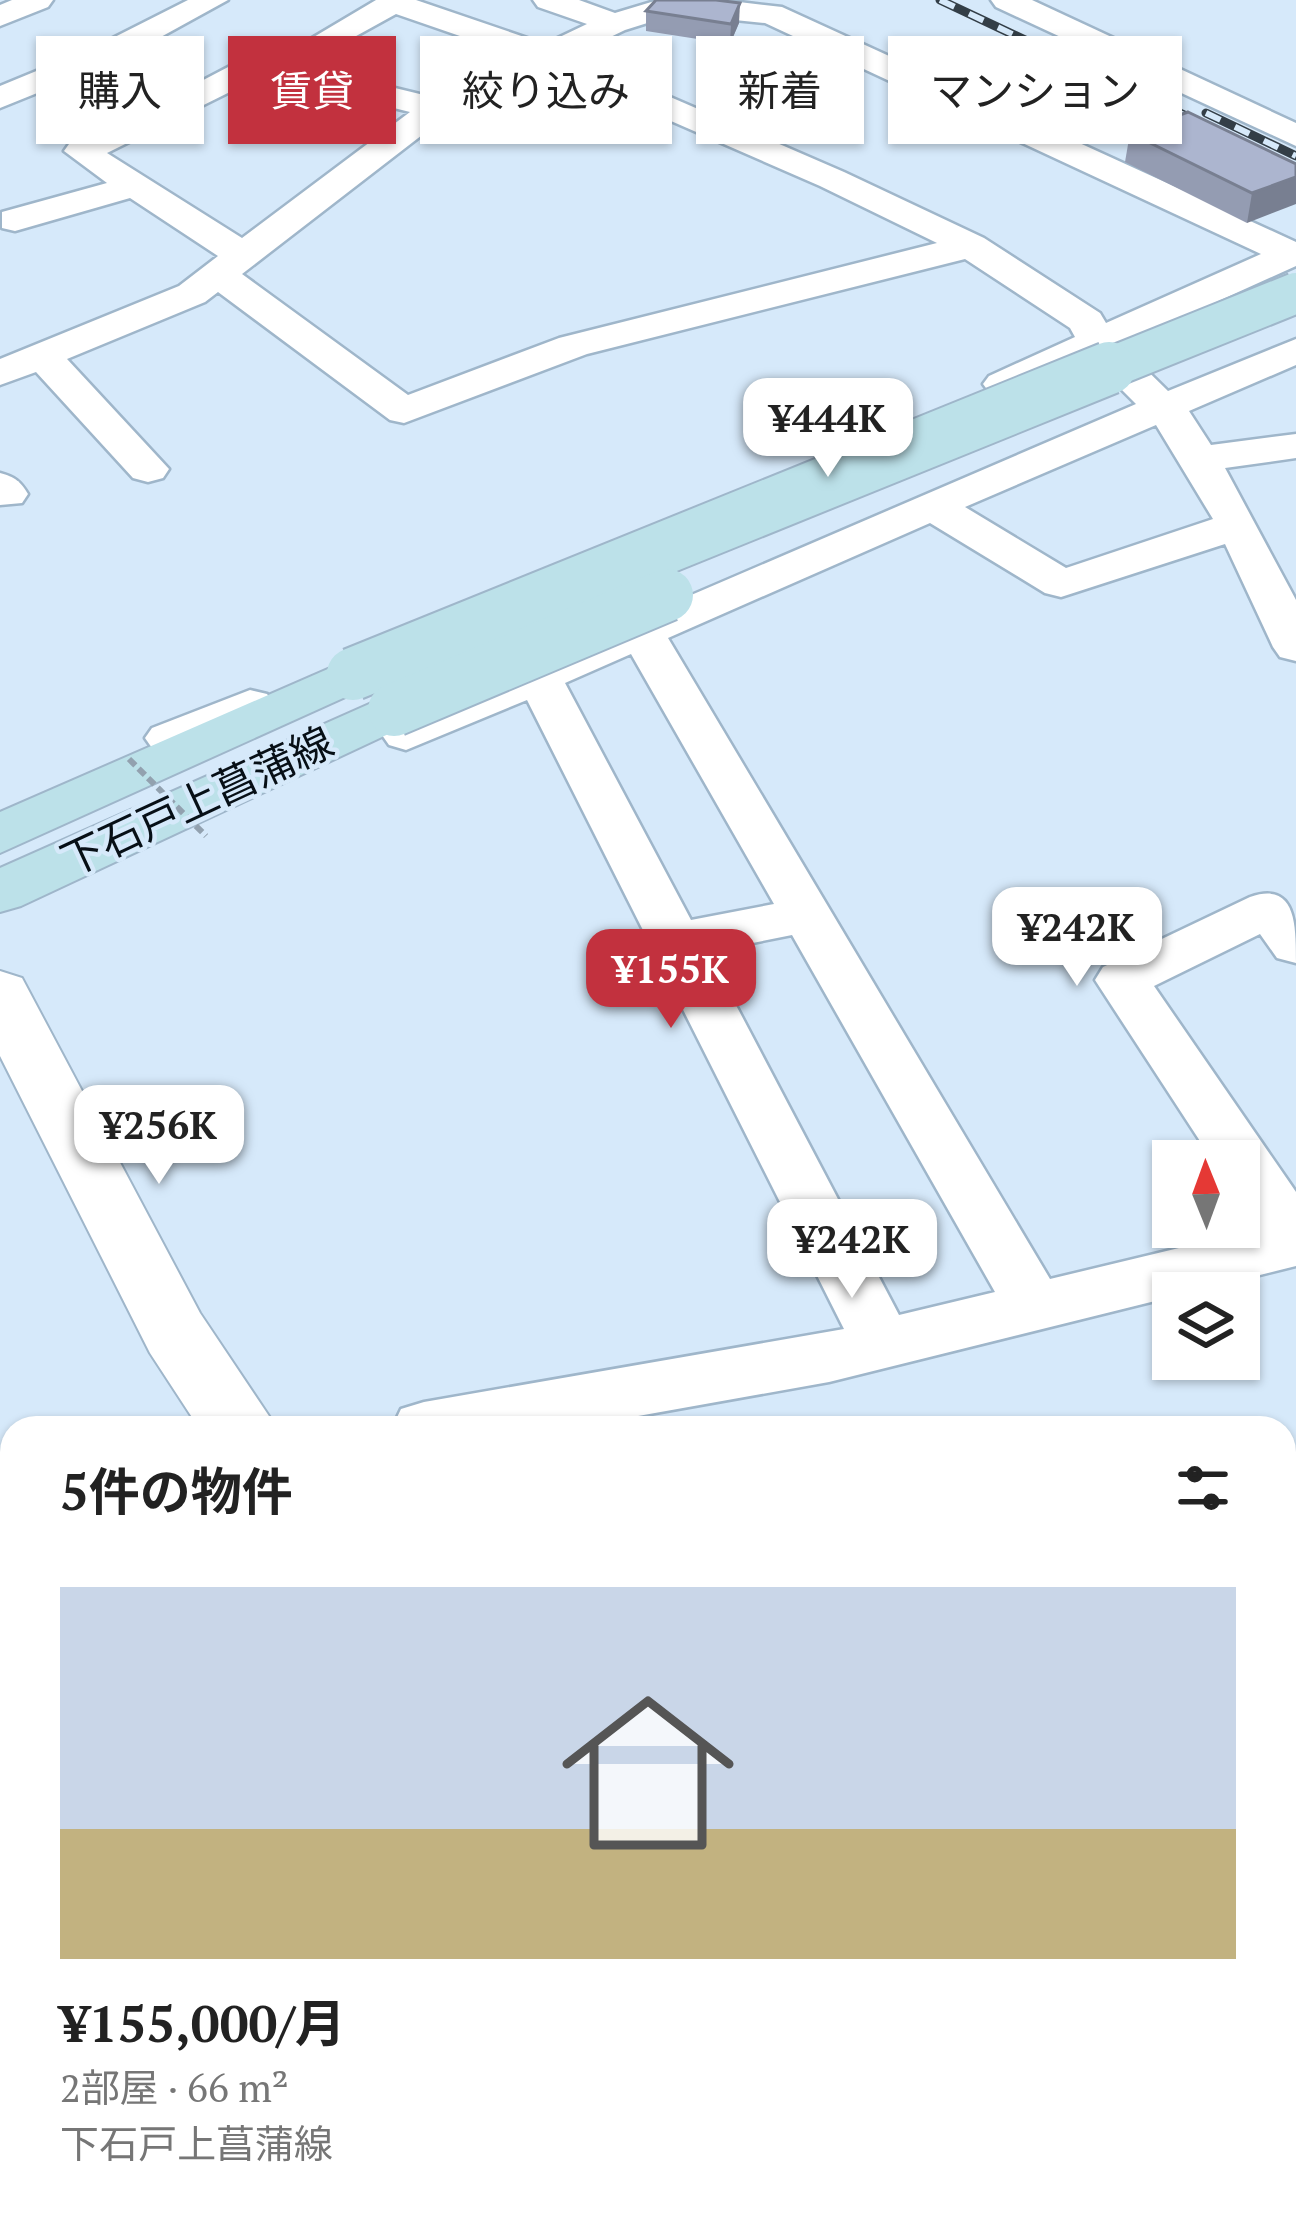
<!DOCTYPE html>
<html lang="ja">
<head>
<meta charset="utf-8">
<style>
  body { margin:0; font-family:"PT Serif","Noto Sans JP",serif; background:#f6f6f6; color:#222; height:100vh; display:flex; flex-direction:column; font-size:45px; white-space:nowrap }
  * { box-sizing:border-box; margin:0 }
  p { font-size:39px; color:#767676 }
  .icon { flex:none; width:66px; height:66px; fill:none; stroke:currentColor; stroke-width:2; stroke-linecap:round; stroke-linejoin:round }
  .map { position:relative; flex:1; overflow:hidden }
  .drawer { position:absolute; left:0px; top:1416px; width:1296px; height:804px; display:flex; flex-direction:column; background:#fff; border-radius:36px 36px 0 0; box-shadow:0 3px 9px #0004 }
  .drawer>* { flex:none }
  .banner { position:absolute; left:36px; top:36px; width:1224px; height:108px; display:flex; gap:24px }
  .needle { width:78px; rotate:359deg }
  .fabs { position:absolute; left:1152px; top:1140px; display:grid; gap:24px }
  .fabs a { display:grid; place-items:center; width:108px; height:108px; border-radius:0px; background:#fff; box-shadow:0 3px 9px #0004; font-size:60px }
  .price { position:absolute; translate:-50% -102px; padding:0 27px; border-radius:24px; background:#fff; color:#222; font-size:39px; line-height:78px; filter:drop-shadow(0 3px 6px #0008) }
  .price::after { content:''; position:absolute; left:50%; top:72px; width:36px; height:27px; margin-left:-18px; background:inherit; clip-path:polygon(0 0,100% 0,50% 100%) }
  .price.selected { background:#c2313e; color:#fff }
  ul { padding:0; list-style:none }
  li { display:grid; align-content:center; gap:24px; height:636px; padding:0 60px }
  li+li { border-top:3px solid #e0e0e0 }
  li span { display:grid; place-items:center; height:372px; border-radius:0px; color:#555 }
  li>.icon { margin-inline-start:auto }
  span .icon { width:216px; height:216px; fill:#fffc; stroke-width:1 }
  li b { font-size:51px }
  h2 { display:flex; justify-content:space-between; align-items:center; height:144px; padding:0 60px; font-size:51px }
  .pill { padding:0 42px; border-radius:0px; background:#fff; box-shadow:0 3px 9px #0004; font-size:42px; line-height:108px }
  .pill.selected { background:#c2313e; color:#fff }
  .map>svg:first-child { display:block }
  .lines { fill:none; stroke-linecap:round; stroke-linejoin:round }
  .service-casing { stroke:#9fb6ca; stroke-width:4 }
  .minor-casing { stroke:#9fb6ca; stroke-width:5 }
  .tertiary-casing { stroke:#9fb6ca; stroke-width:4 }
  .secondary-casing { stroke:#9fb6ca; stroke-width:4 }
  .service { fill:#fff; fill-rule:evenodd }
  .minor { fill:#fff; fill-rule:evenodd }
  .tertiary { fill:#fff; fill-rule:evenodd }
  .secondary { fill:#bce1e9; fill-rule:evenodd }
  .rail-casing { stroke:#333e47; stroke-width:9 }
  .rail { stroke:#d6e9fa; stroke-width:6; stroke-dasharray:16; stroke-linecap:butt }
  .secondary-bridge-far1-casing { stroke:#9fb6ca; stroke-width:44; stroke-linecap:butt }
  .secondary-bridge-casing { stroke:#9fb6ca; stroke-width:56; stroke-linecap:butt }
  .path-bridge { stroke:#92a1af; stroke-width:6; stroke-dasharray:9 4.5; stroke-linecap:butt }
  .secondary-bridge-far1 { stroke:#bce1e9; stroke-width:40 }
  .secondary-bridge { stroke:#bce1e9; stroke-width:52 }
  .wall { fill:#949cb2 }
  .shaded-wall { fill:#787f91 }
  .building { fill:#acb5cf; stroke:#787f91; stroke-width:3 }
  .labels { text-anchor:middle; stroke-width:9; stroke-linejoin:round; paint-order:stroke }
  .street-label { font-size:42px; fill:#070f16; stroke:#d6e9fa }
</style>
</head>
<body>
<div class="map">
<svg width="1296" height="2220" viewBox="0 0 1296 2220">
  <rect width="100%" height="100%" fill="#d6e9fa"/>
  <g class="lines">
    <defs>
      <g id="service">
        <polygon points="1296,2024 1296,2067 1284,2072 1284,2029"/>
        <polygon points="913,2208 977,2208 972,2220 908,2220"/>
      </g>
      <g id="minor">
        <polygon points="12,0 53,0 48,7 0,26 0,5"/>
        <polygon points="188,0 228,0 119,60 0,108 0,86 97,46"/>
        <path d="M376 0H416L545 44 587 24 538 7 533 0H579L615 13 658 0H722L782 7 1296 242V266L1121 345 1168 391 1296 339V365L1189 411 1211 445 1296 434V458L1225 468 1296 600V661L1280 657 1273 647 1225 544 1061 597 1045 593 930 523 668 638 1050 1279 1258 1229 1239 1201V1161H1213L1095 980 1103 967 1250 897C1296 881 1296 924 1296 963L1277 958 1260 934 1154 986 1296 1192V1266L829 1382 571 1428H392L401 1409 424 1402 844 1329 527 700 406 750 389 745 382 735 389 725 1136 404 1091 359 1017 392H989L983 384 989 376 1075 337 1070 328 965 259 587 354 404 423 390 420 218 292 205 302 67 359 169 469 163 478 148 482 133 478 36 372 0 385V359L179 286 218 256 130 198 15 231 2 228V212L107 183 64 151 69 144 127 120 232 65H256L260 72 256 79 107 153 242 238 410 112 313 88 309 81 313 74 325 71 432 97 518 56 396 14 329 51 318 54 302 44ZM676 14 765 23 1261 254 1106 323 1100 313 984 238 844 172 573 55 625 30ZM547 67 820 186 937 243 559 338 408 395 242 274 448 115ZM1156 425 1213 519 1066 568 965 507ZM631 654 774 904 691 920 565 683ZM792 935 995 1292 899 1315 708 952Z"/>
        <polygon points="991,0 1032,0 1296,123 1296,146 996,7"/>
        <path d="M0 473C15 477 20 481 28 494L22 503 0 505Z"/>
        <polygon points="250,690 267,694 274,704 267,714 186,748 169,753 152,748 145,738 152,728"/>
        <polygon points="12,1500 12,1556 0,1559 0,1503"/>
        <polygon points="12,2111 12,2193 0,2198 0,2116"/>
      </g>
      <g id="tertiary">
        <polygon points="0,971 22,978 200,1313 277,1428 199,1428 150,1353 0,1056"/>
        <polygon points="682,2208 781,2208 786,2220 687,2220"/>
      </g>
      <g id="secondary">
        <polygon points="353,658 372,663 380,674 372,685 0,853 0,812"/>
        <polygon points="394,693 414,698 422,710 414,722 21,906 0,912 0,868"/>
      </g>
    </defs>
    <use href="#service" class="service-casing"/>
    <use href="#minor" class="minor-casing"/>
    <use href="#tertiary" class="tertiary-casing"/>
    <use href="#secondary" class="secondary-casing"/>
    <use href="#service" class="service"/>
    <use href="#minor" class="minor"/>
    <use href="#tertiary" class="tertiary"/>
    <use href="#secondary" class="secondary"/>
    <defs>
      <g id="rail">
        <polyline points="940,0 1216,130"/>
        <polyline points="1206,113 1296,156"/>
      </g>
    </defs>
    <use href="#rail" class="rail-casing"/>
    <use href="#rail" class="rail"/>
    <defs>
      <polyline id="secondary-bridge-far1" points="1102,371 1296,293"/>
      <g id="secondary-bridge">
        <polyline points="353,674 1109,368"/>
        <polyline points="394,710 667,595"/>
      </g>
    </defs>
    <use href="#secondary-bridge-far1" class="secondary-bridge-far1-casing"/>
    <use href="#secondary-bridge" class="secondary-bridge-casing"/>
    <polyline class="path-bridge" points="129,759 206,836"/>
    <use href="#secondary-bridge-far1" class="secondary-bridge-far1"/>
    <use href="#secondary-bridge" class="secondary-bridge"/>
  </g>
  <g class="wall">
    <polygon points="646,11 739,23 730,44 646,31"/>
    <polygon points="1130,133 1296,164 1247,223 1125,162"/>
  </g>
  <g class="shaded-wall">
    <polygon points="740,3 739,23 730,44 731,24"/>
    <polygon points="1296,177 1296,204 1247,223 1252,193"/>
  </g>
  <g class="building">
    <polygon points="656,0 716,0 740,3 731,24 646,11"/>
    <polygon points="1188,112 1296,164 1296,177 1252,193 1130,133"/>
  </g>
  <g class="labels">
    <g class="street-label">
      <text transform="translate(197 801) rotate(-25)" y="15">下石戸上菖蒲線</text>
    </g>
  </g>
</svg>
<div class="fabs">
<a><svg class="needle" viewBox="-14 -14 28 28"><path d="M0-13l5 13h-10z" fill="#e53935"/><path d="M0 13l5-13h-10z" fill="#767676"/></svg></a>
<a><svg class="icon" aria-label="layers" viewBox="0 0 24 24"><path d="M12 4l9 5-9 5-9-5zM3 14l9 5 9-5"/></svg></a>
</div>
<b class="price" style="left:828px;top:480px">¥444K</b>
<b class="price" style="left:1077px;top:989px">¥242K</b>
<b class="price selected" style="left:671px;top:1031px">¥155K</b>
<b class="price" style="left:159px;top:1187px">¥256K</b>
<b class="price" style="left:852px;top:1301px">¥242K</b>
<div class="banner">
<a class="pill">購入</a>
<a class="pill selected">賃貸</a>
<a class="pill">絞り込み</a>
<a class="pill">新着</a>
<a class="pill">マンション</a>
</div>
<section class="drawer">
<h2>5件の物件<svg class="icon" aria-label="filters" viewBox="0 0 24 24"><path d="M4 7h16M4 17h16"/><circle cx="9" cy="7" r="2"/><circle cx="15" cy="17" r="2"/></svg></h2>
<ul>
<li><span style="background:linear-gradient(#c9d6e8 65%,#c2b280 0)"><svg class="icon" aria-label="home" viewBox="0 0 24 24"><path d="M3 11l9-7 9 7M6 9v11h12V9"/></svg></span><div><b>¥155,000/月</b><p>2部屋 · 66 m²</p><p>下石戸上菖蒲線</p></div></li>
</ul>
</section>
</div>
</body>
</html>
